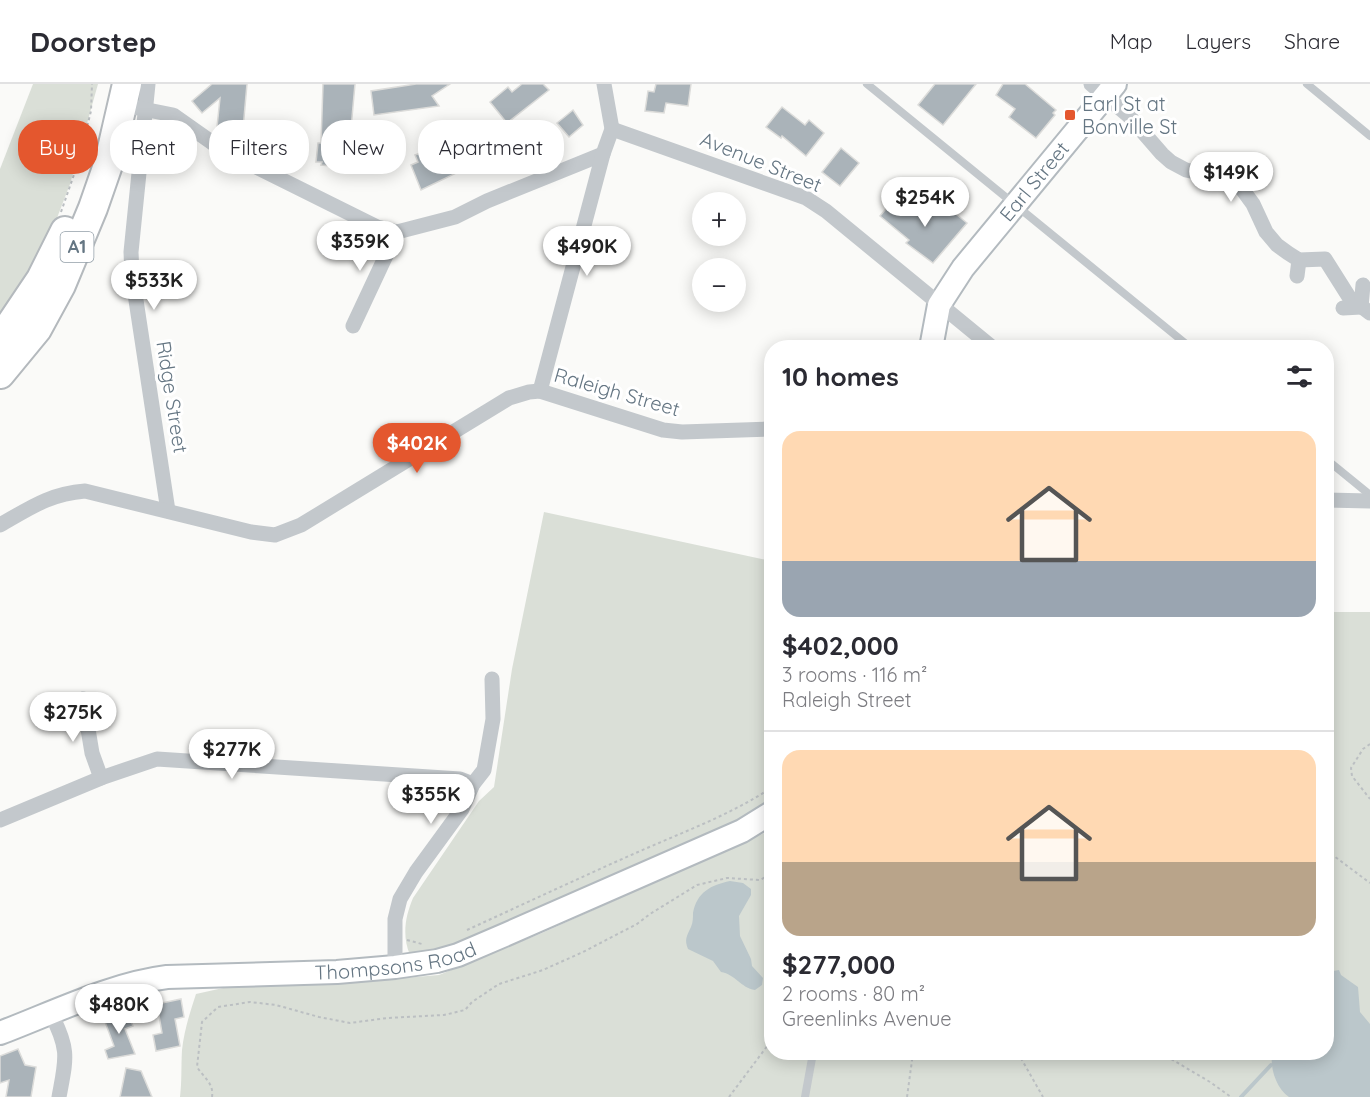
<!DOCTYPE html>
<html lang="en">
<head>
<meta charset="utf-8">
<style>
  body { margin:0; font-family:Quicksand,sans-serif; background:#f7f7f7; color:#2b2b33; height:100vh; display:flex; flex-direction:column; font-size:22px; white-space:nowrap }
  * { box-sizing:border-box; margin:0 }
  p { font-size:20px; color:#7c7c81 }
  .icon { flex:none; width:33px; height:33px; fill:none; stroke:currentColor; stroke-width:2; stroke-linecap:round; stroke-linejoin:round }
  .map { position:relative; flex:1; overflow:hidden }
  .sheet { position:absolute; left:764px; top:256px; width:570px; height:720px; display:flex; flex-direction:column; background:#fff; border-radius:24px; box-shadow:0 3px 15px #0003 }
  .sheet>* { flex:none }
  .hud { position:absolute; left:18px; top:36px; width:570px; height:54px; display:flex; gap:12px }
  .fabs { position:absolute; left:692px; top:108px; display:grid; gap:12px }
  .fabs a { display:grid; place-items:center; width:54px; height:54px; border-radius:50%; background:#fff; box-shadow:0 3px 15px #0003; font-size:30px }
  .price { position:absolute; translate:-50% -51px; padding:0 14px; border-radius:21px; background:#fff; color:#222; font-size:20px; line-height:39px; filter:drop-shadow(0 2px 3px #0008) }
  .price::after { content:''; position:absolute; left:50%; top:36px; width:18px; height:14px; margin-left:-9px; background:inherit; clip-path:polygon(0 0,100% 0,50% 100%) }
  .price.active { background:#e4572e; color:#fff }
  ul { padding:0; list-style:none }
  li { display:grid; align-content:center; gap:12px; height:318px; padding:0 18px }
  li+li { border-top:2px solid #e1e1e2 }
  li span { display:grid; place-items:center; height:186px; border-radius:18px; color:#555 }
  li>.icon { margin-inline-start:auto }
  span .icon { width:108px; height:108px; fill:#fffc; stroke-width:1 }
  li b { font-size:26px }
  h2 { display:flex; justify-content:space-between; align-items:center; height:72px; padding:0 18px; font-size:26px }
  .tag { padding:0 21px; border-radius:24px; background:#fff; box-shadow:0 3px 15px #0003; font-size:21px; line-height:54px }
  .tag.active { background:#e4572e; color:#fff }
  header { display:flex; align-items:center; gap:36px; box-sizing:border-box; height:84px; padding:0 30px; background:#fff; border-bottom:2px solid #e1e1e2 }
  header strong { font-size:28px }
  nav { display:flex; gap:33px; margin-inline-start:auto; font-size:21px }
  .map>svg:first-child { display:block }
  .green { fill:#dadfd7 }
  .water { fill:#bbc7cb }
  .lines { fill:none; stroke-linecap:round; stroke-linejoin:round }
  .stream { stroke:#bbc7cb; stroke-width:4 }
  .building { fill:#aab3b9; stroke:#dcdcda; stroke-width:1.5 }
  .secondary-casing { stroke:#b3babf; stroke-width:26 }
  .highway-casing { stroke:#b4b9bd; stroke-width:32 }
  .path { stroke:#bbbfc2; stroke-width:2; stroke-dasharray:3 3; stroke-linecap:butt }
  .lane { stroke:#c3c8cc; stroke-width:8 }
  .street { stroke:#c3c8cc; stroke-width:15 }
  .secondary { stroke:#fff; stroke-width:22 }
  .highway { stroke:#fff; stroke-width:28 }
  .poi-dot { fill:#e4572e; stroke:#fff; stroke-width:2 }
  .labels { text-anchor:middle; stroke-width:6; stroke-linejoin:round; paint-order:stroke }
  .shield { fill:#fff; stroke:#939fa8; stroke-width:1.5 }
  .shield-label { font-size:18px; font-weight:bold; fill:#657683 }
  .poi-label { font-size:20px; fill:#657683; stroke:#fff; text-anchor:start }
  .street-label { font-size:20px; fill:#657683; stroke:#fff }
</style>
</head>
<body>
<header>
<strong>Doorstep</strong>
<nav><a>Map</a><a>Layers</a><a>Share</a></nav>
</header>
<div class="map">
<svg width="1370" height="1013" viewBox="0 0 1370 1013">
  <rect width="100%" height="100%" fill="#fafaf8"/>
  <g class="green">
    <polygon points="33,0 98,0 70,100 39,181 0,233 0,85"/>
    <path d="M544 428 771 477V715L733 741 446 865 410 871C402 852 405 833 413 814L479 717 494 703 512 585Z"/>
    <path d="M1326 528H1370V1013H180C182 997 181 983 182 966 184 947 190 928 196 910L223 904 358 898 439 891 542 849 771 746V969H1326Z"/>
  </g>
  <g class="water">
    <path d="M730 797 743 799 751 805V811L739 832 740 852 751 875 752 882 763 894 762 901 755 906C741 904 735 890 721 888L713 877 688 865C684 855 687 852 691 843 693 838 693 834 693 829 697 808 711 801 730 797Z"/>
    <path d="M1326 882 1333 887 1339 886 1341 891 1358 903 1360 928 1370 940V1013H1289C1276 1004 1270 984 1272 969H1326Z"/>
  </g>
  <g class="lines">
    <polyline class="stream" points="1241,1013 1271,981"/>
  </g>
  <g class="building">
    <polygon points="212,0 247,0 243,45 217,43 220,14 202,29 192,17"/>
    <polygon points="323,0 355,0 349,67 347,67 343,83 321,81 322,78 316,78 318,59 321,59"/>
    <polygon points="416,0 450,0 432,12 439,22 374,31 371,7"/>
    <polygon points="522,0 543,0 549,6 507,39 490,18 508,3 512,8"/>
    <polygon points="656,0 691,0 688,22 666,19 664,29 645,27 648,7 654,8"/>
    <polygon points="935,0 976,0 943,41 918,21"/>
    <polygon points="1003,0 1025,0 1056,26 1053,29 1055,31 1036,54 1009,33 1015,25 996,11"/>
    <polygon points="782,23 805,41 809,36 824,49 806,72 782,52 781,54 766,43"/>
    <polygon points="573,26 583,41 569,53 557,39"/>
    <polygon points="530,44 538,61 512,74 503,57"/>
    <polygon points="458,60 463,71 468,69 473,81 421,106 411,81 418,78 415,71 434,64 435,68"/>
    <polygon points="841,64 859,79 840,102 822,88"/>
    <polygon points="894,115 903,123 906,120 926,136 940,117 967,139 933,179 906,159 909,156 880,132"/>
    <polygon points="181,915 184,933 175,935 180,962 156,967 153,951 162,949 157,920"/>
    <polygon points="127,926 133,942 125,945 135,970 108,975 105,966 114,962 104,935"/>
    <polygon points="18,965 25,981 36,983 31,1013 6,1013 9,996 0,999 0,972"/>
    <polygon points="126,984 141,987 152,1013 120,1013"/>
  </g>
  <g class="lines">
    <defs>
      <g id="secondary">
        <path id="s1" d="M931 264 939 221 963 184 1115 0"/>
        <path id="s2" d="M0 949C53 929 111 900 167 893L337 888 395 883 437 877 458 871 507 850 742 747 771 729"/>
      </g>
      <g id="highway">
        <polyline points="0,256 41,195 65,147"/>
        <polyline points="0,290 37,245 61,201 93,124 109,78 127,0"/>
      </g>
    </defs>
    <use href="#secondary" class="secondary-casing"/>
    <use href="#highway" class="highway-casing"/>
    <g class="path">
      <polyline points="61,128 78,79 91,27 92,0"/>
      <polyline points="1370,660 1363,665 1351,684 1352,692 1370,715"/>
      <polyline points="1326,766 1370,799"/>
      <path d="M467 846C524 820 581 793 638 768 683 748 730 731 771 704"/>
      <polyline points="407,856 422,860"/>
      <polyline points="1018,969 1043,1013"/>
      <polyline points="1161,969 1210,998 1231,1013"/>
      <path d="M212 1013C214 999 204 994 197 983L202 938 218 923 250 918 276 921 319 933 350 939 387 934 444 931 465 926 472 918 499 900 543 886 583 868 637 840 650 830 697 801 727 794 760 796 771 790"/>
      <polyline points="729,1013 771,957"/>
      <polyline points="907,1013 913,969"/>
    </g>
    <g class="lane">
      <polyline points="867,0 1191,264"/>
      <polyline points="1307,0 1370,52"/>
      <polyline points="1326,375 1370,411"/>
      <polyline points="805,1013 813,969"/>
    </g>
    <g class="street">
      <polyline points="148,0 131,168 132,190 168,427"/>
      <polyline points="1091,0 1129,32 1162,70 1171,78 1186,86 1227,95 1242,105 1253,120 1266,148 1277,161 1288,169 1299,176 1325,175 1349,213 1370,229"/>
      <polyline points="123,21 173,31 224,67 377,143 397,148 455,133 487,117 603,70"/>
      <polyline points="612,45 806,114 826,127 993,264"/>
      <polyline points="1297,192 1299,176"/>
      <polyline points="1343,224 1361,223 1363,201"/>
      <polyline points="353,242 397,148"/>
      <polyline points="540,307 603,70 612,45 604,0"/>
      <polyline points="1326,416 1370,417"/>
      <path d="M0 441C30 424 49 410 85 407L251 448 275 451 301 441 509 314 529 308 540 307 663 346 682 348 771 345"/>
      <polyline points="83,615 92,669 101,694"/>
      <polyline points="0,736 101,694 157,675 460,695 473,700"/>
      <polyline points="395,883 395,835 400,815 416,788 462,725 473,700 484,686 493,635 492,595"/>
      <path d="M51 930C70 966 66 975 59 1013"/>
    </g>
    <use href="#secondary" class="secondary"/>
    <use href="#highway" class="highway"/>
  </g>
  <rect class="poi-dot" x="1064" y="25" width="12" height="12" rx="3"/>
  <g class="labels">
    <rect class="shield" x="60.5" y="148" width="33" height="30" rx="4.5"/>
    <g class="shield-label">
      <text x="77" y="169">A1</text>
    </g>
    <g class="poi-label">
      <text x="1082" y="27">Earl St at<tspan x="1082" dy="23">Bonville St</tspan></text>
    </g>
    <g class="street-label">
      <text transform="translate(761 78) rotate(22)" y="7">Avenue Street</text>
      <text dy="7" stroke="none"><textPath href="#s1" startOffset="200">Earl Street</textPath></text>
      <text transform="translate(617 308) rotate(16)" y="7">Raleigh Street</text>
      <text transform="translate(172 313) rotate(81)" y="7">Ridge Street</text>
      <text dy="7" stroke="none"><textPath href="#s2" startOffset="406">Thompsons Road</textPath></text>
    </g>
  </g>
</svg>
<div class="fabs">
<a>+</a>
<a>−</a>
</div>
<b class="price" style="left:1231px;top:119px">$149K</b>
<b class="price" style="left:925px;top:144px">$254K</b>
<b class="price" style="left:360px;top:188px">$359K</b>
<b class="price" style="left:587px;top:193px">$490K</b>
<b class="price" style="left:154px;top:227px">$533K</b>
<b class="price active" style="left:417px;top:390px">$402K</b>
<b class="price" style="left:73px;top:659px">$275K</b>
<b class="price" style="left:232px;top:696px">$277K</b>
<b class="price" style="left:431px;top:741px">$355K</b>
<b class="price" style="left:119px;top:951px">$480K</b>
<div class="hud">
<a class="tag active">Buy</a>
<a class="tag">Rent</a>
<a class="tag">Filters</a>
<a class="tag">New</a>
<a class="tag">Apartment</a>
</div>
<section class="sheet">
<h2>10 homes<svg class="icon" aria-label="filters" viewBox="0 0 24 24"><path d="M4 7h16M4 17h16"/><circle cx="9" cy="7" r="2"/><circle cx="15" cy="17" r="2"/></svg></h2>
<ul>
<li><span style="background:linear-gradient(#ffd9b3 70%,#9aa5b1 0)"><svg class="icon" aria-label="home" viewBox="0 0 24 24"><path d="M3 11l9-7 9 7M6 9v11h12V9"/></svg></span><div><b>$402,000</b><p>3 rooms · 116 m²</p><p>Raleigh Street</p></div></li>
<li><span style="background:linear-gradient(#ffd9b3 60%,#b9a48a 0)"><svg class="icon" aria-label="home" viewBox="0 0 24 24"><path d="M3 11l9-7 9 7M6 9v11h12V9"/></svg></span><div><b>$277,000</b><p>2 rooms · 80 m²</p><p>Greenlinks Avenue</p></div></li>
</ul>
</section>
</div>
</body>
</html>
